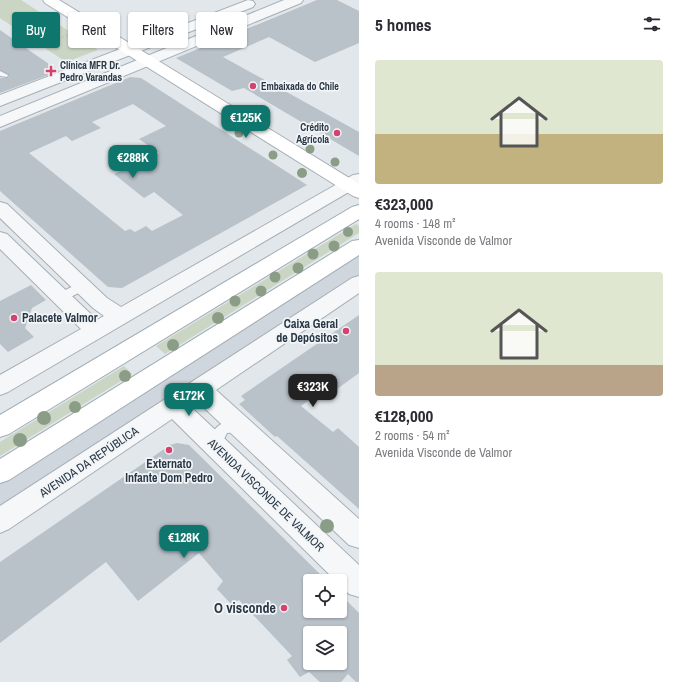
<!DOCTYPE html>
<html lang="en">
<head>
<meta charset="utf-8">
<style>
  body { margin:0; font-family:"Archivo Narrow",sans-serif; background:#f7f7f7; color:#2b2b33; height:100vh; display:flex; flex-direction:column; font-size:15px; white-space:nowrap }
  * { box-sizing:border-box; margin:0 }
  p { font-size:13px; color:#7c7c81 }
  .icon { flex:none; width:22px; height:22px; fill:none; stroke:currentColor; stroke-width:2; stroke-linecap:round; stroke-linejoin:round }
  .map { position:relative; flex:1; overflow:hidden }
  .panel { display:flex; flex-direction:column; background:#fff; width:320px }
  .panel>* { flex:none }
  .top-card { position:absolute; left:12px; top:12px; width:287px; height:36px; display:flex; gap:8px }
  .controls { position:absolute; left:303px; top:574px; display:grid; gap:8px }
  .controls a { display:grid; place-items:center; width:44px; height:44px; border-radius:4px; background:#fff; box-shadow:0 1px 3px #0004; font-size:20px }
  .price { position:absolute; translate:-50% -34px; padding:0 9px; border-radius:8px; background:#0f766e; color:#fff; font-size:13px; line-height:26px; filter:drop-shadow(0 1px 2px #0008) }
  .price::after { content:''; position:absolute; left:50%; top:24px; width:12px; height:9px; margin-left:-6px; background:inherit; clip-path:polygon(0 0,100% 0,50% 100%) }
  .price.on { background:#222; color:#fff }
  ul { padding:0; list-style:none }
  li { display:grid; align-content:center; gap:8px; height:212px; padding:0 16px }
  li span { display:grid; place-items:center; height:124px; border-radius:4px; color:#555 }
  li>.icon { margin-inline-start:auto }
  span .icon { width:72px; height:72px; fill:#fffc; stroke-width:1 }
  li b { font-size:17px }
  h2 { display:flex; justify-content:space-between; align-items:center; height:48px; padding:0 16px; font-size:17px }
  .tag { padding:0 14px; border-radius:4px; background:#fff; box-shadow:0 1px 3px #0004; font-size:14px; line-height:36px }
  .tag.on { background:#0f766e; color:#fff }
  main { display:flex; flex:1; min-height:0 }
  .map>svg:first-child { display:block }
  .built { fill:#d0d6dd }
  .green { fill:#cad5c3 }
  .building { fill:#b9c1c9; fill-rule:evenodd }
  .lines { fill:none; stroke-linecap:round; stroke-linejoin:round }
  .lane-casing { stroke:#a7afb6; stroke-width:2 }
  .street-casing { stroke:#a7afb6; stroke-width:2 }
  .secondary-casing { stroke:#a7afb6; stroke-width:2 }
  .primary-casing { stroke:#a1adb7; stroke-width:2 }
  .path { stroke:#c0c5ca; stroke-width:1.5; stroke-dasharray:2 2; stroke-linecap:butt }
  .lane { fill:#f5f7f9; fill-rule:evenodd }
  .street { fill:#f5f7f9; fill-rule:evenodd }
  .secondary { fill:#fff; fill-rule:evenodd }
  .primary { fill:#fff; fill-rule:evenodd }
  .tree { fill:#8b9d87 }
  .poi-dot { fill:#d4436d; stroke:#f2f5f8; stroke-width:1.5 }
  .labels { text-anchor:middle; stroke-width:3.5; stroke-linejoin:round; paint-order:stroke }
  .far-poi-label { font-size:10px; font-weight:bold; fill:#293744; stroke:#f2f5f8; text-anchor:start }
  .poi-label { font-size:12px; font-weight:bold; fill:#293744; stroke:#f2f5f8; text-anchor:start }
  .street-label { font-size:12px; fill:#293744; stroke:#f2f5f8 }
  .near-poi-label { font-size:14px; font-weight:bold; fill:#293744; stroke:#f2f5f8; text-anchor:end }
</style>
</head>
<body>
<main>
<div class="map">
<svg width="359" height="682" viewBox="0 0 359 682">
  <rect width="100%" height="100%" fill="#e2e7eb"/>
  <polygon class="built" points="359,253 359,276 0,511 0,481"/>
  <g class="green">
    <polygon points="0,0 21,0 98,50 66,62 0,18"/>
    <polygon points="356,224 359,226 359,233 165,354 156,346"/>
    <polygon points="124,366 132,374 0,456 0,442"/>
  </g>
  <g class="building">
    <polygon points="317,0 337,0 359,11 359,43 315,62 269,37 223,57 359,132 359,156 244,88 232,91 176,58"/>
    <polygon points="0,30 20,44 59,71 0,93 0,78 8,78 9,75 0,70"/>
    <path d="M130 77 141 78 307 185 122 288 108 287 0 191V131ZM133 104 166 126 139 139 159 153 114 174 144 198 154 192 183 215 152 231 146 226 135 232 130 229 125 231 29 153 66 136 72 141 101 128 92 122Z"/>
    <polygon points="31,285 46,300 32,308 25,328 34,337 8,352 0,344 0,301"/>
    <polygon points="359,315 359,373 337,389 331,384 301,406 333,432 338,428 359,447 359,509 277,436 275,437 239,404 245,400 241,396"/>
    <path d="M177 443 189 445 327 581H310V611H340V594L359 613V682H356L348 674 341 682H320L309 672 300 677 287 660 292 656 239 600 231 604 217 589 223 581 199 553 138 601 106 562 0 643V562L170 445ZM310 633H340V663H310Z"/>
  </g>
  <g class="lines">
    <defs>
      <g id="lane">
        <polygon points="0,71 8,75 7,77 0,76"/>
        <polygon points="82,282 86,283 88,286 86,289 65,300 57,300 55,297 57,294"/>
        <path d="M229 421 245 423 247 427 245 431 227 433 219 449 214 451 209 449 207 445C212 432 216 424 229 421Z"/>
      </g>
      <g id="street">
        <polygon points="248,0 253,1 255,4 253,7 0,106 0,95"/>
        <polygon points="284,0 303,0 301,3 0,127 0,116"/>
        <polygon points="359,174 359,186 8,392 0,395 0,375 81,329 0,249 0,232 7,234 97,320 104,316 93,308 0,218 0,202 7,204 107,298 121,307 353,175"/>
        <polygon points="359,276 359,293 216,390 359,519 359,548 349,545 198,402 191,407 359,565 359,597 349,594 340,585 340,581 336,581 172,419 9,529 0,533 0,506 352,278"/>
      </g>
      <polygon id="secondary" points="43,0 59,0 359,184 359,198 353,196 45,3"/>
      <g id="primary">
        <polygon points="359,205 359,219 9,434 0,437 0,415 352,207"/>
        <polygon points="359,240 359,255 9,480 0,483 0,459 352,241"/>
      </g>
    </defs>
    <use href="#lane" class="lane-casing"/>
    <use href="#street" class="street-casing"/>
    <use href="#secondary" class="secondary-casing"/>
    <use href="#primary" class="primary-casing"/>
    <polyline class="path" points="36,47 73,33"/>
    <use href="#lane" class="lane"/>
    <use href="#street" class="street"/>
    <use href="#secondary" class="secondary"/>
    <use href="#primary" class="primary"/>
  </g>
  <g class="tree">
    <circle cx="239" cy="133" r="4.5"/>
    <circle cx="310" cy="149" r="4.5"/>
    <circle cx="273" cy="155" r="4.5"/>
    <circle cx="335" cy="162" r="4.5"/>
    <circle cx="302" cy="173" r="5"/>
    <circle cx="348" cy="232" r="5"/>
    <circle cx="334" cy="246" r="5.5"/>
    <circle cx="313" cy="254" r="5.5"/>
    <circle cx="298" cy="268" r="5.5"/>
    <circle cx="275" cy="277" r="5.5"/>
    <circle cx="261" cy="291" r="5.5"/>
    <circle cx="235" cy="301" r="5.5"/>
    <circle cx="218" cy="318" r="6"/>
    <circle cx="173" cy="345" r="6"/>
    <circle cx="125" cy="376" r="6"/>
    <circle cx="75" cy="407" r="6"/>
    <circle cx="44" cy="418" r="7"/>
    <circle cx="20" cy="440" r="7"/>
    <circle cx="327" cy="526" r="7"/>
  </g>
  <g class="poi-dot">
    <path d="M49 65h4v4h4v4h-4v4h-4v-4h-4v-4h4z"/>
    <circle cx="253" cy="86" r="4"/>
    <circle cx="337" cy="133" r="4"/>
    <circle cx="14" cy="318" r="4"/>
    <circle cx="346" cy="331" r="4"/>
    <circle cx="169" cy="450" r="4"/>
    <circle cx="284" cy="608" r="4"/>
  </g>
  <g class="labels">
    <g class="far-poi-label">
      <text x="60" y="69">Clínica MFR Dr.<tspan x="60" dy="12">Pedro Varandas</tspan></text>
      <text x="261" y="90">Embaixada do Chile</text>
      <text x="329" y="131" text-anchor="end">Crédito<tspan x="329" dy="12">Agrícola</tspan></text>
    </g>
    <g class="poi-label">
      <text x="22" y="322">Palacete Valmor</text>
      <text x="338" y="328" text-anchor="end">Caixa Geral<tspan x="338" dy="14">de Depósitos</tspan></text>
      <text x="169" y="468" text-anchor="middle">Externato<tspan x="169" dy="14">Infante Dom Pedro</tspan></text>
    </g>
    <g class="street-label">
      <text transform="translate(89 462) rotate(-34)" y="4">AVENIDA DA REPÚBLICA</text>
      <text transform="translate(266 495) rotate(44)" y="4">AVENIDA VISCONDE DE VALMOR</text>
    </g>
    <g class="near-poi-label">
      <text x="276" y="613">O visconde</text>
    </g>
  </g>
</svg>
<div class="controls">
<a><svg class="icon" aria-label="locate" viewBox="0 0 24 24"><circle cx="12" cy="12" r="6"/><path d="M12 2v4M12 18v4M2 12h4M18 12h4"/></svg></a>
<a><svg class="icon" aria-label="layers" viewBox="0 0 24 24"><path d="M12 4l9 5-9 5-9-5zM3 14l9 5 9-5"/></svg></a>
</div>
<b class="price" style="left:246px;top:139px">€125K</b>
<b class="price" style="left:133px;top:179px">€288K</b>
<b class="price on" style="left:313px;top:408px">€323K</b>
<b class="price" style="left:189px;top:417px">€172K</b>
<b class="price" style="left:184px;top:559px">€128K</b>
<div class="top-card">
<a class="tag on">Buy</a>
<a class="tag">Rent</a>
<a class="tag">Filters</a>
<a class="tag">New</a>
</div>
</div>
<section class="panel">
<h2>5 homes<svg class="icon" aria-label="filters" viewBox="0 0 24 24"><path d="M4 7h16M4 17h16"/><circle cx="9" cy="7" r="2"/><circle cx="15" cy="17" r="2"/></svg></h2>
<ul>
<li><span style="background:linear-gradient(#dfe7d0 60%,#c2b280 0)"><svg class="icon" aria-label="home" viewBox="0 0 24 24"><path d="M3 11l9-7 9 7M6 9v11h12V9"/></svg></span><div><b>€323,000</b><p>4 rooms · 148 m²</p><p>Avenida Visconde de Valmor</p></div></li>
<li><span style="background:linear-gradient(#dfe7d0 75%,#b9a48a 0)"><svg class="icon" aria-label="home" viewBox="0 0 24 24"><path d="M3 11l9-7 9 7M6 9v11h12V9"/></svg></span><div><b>€128,000</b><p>2 rooms · 54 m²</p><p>Avenida Visconde de Valmor</p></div></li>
</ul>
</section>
</main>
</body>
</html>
